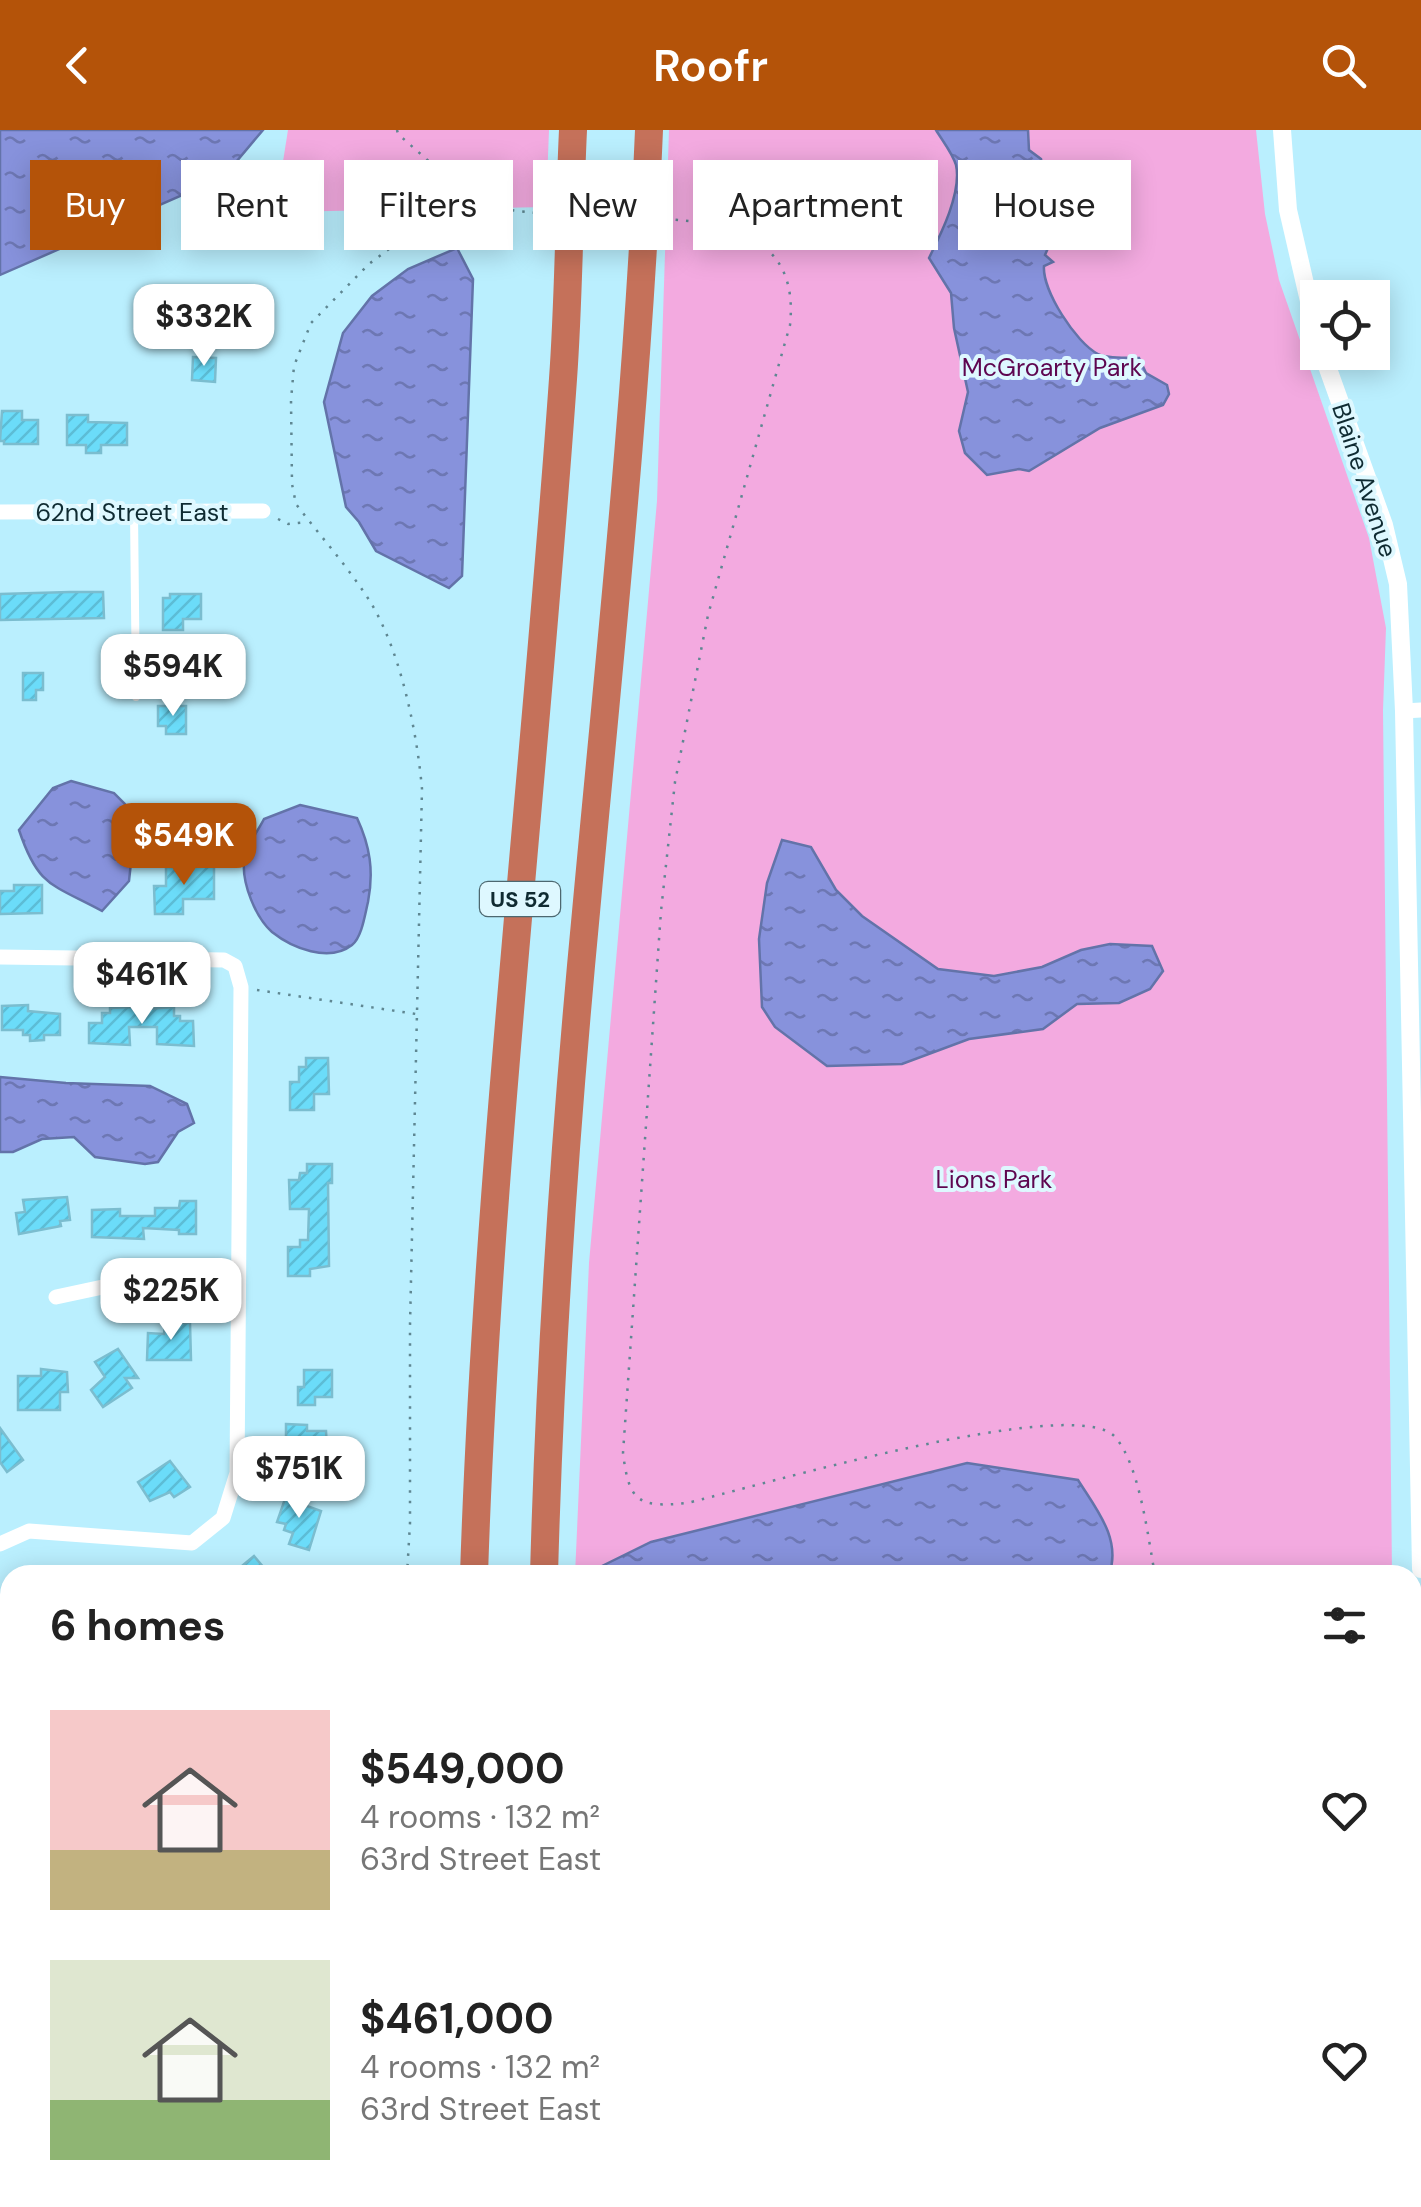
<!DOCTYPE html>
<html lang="en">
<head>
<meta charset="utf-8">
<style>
  body { margin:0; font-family:"DM Sans",sans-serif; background:#f6f6f6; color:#222; height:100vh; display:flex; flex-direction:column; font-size:38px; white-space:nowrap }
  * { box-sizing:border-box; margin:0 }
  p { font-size:32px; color:#767676 }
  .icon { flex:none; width:55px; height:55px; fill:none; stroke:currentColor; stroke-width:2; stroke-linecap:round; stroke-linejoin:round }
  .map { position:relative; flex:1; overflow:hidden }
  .drawer { position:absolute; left:0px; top:1435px; width:1422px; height:642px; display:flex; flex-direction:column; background:#fff; border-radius:30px 30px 0 0; box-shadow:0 5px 25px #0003 }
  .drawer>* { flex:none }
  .guide { position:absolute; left:30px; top:30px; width:1362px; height:90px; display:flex; gap:20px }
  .tools { position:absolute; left:1300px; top:150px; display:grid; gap:20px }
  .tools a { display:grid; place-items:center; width:90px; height:90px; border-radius:0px; background:#fff; box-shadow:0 5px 25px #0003; font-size:50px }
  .price { position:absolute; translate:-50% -85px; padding:0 22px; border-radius:20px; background:#fff; color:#222; font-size:32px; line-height:65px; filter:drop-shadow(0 2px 5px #0008) }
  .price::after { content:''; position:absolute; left:50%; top:60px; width:30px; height:22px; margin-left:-15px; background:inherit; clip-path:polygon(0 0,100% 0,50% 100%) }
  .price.current { background:#b45309; color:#fff }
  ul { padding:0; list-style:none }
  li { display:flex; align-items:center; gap:30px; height:250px; padding:0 50px }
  li span { display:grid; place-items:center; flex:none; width:280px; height:200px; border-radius:0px; color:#555 }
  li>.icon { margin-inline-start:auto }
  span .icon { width:120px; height:120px; fill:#fffc; stroke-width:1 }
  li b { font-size:42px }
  h2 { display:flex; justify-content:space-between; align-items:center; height:120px; padding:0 50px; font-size:42px }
  .chip { padding:0 35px; border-radius:0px; background:#fff; box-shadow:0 5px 25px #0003; font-size:35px; line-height:90px }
  .chip.current { background:#b45309; color:#fff }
  header { display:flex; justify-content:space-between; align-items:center; height:130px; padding:0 50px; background:#b45309; color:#fff; font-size:45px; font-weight:600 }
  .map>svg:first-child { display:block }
  .park { fill:#f3aae0 }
  .water { fill:url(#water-ripples); stroke:#6373a9; stroke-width:2.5 }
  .building { fill:url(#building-hatch); stroke:#7bbdcf; stroke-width:2.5 }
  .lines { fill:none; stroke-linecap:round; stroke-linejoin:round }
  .path { stroke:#5f8792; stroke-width:2.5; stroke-dasharray:2.5 8; stroke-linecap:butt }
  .service { stroke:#fff; stroke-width:8 }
  .minor { stroke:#fff; stroke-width:15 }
  .tertiary { stroke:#fff; stroke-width:18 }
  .motorway { stroke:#c5715a; stroke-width:28 }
  .labels { text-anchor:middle; stroke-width:8; stroke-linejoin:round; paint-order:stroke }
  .shield { fill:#def8ff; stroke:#4d6870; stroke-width:2.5 }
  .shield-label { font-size:22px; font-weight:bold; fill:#0f2b32 }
  .park-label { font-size:25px; fill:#5e0650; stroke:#def8ff }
  .street-label { font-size:25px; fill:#0f2b32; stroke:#def8ff }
</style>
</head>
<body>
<header><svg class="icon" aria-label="back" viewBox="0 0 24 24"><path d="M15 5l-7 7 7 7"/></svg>Roofr<svg class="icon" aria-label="search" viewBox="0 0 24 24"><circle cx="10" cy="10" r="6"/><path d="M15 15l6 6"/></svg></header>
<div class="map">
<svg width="1421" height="2077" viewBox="0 0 1421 2077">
  <defs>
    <pattern id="water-ripples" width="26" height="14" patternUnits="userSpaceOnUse" patternTransform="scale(2.5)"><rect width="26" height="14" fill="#8792dc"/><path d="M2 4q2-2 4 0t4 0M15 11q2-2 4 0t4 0" fill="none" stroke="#6d77b3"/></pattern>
    <pattern id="building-hatch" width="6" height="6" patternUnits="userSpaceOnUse" patternTransform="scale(2.5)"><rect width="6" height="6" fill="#6bdcf9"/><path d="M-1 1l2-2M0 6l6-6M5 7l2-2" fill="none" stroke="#5cbdd6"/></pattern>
  </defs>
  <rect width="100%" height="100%" fill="#baeffe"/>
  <g class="park">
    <polygon points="288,0 549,0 546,77 275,82"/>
    <polygon points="669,0 1256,0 1265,84 1279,150 1369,408 1386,498 1383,580 1392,1445 575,1445 589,1133 657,371"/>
  </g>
  <g class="water">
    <polygon points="0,0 263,0 236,32 194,60 0,145"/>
    <path d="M936 0H1028L1029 20 1041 29 1045 52 1054 58 1049 75 1054 104 1045 125 1053 132 1044 136C1042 160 1076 213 1098 224 1108 229 1127 227 1139 228L1146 243 1167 255 1169 264 1163 275 1100 298 1029 341 1019 339 987 345 965 323 959 301 968 262 954 198 951 163 929 128C941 104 962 62 956 35 953 24 942 10 936 0Z"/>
    <polygon points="457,118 473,149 462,446 449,458 376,421 359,392 346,377 324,272 343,203 372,166 408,139"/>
    <path d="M71 651 114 663 132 681 135 696 129 751 102 781C52 754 38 757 19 700L53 658Z"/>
    <path d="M300 675 357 688C370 716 374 741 368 772 365 784 362 807 352 815 329 833 292 818 272 802 255 787 242 753 244 731 245 718 258 701 264 689Z"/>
    <polygon points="782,710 811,717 836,760 862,786 938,839 994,846 1042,837 1081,820 1110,814 1152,816 1163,841 1150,859 1119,873 1077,874 1043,899 969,909 902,934 827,936 775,897 762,877 759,809 767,753"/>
    <polygon points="0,947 66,953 150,956 187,974 194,993 178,1002 158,1032 145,1034 95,1027 74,1007 42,1009 13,1022 0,1022"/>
    <path d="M967 1333 1078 1350C1096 1379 1122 1409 1109 1445H600L602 1436 651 1412Z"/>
  </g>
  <g class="building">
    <rect x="163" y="168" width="29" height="37"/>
    <polygon points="193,227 216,228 215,252 192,250"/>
    <polygon points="2,281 22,281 22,290 38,290 38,314 4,314 4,311 0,311"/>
    <polygon points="67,285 88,285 88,292 127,293 127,315 101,315 101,323 86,323 86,315 67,315"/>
    <polygon points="70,462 103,462 104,488 0,490 0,464"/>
    <polygon points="170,464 201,464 201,489 183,489 183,500 163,500 163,468 170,468"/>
    <polygon points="23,543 43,543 43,560 36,560 36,570 23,570"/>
    <polygon points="158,576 186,576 186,604 166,604 166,596 158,596"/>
    <polygon points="214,736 214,769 183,769 183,784 155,784 154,756 166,756 166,737"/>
    <polygon points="14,755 42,755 42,783 0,784 0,761 14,761"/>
    <polygon points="28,875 28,881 60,884 60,905 44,905 44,910 30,911 30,905 23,905 23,900 2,900 2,876"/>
    <polygon points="134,877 134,880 174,877 174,886 180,886 180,891 193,891 194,916 157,914 157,897 129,897 130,915 89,913 89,893 102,893 102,883 110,883 110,878"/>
    <polygon points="306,928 328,928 329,964 314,964 314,980 290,980 290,952 299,952 299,937 306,937"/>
    <polygon points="307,1034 332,1034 332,1053 328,1053 329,1136 310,1139 310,1146 288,1146 288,1117 300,1117 300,1110 308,1110 309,1079 290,1079 289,1050 299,1050 300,1043 307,1043"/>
    <polygon points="67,1067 70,1090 60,1091 61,1096 19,1104 16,1083 25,1082 23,1070"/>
    <polygon points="180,1071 196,1071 196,1104 179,1104 179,1100 143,1098 144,1109 92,1107 92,1080 120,1079 120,1086 155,1086 155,1078 179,1078"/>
    <polygon points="165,1193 190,1193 191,1230 147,1230 148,1203 164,1204"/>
    <polygon points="118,1219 138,1248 125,1248 132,1258 103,1277 91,1260 105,1247 95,1232"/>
    <polygon points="41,1239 67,1242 68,1262 60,1262 60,1280 18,1280 18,1246 41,1246"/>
    <polygon points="304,1240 332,1240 332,1267 315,1267 315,1275 298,1275 298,1257 304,1257"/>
    <polygon points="286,1294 307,1295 307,1301 326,1301 328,1339 304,1339 304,1331 298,1331 298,1323 286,1323"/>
    <polygon points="0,1298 23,1330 7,1342 0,1332"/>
    <polygon points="170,1331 190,1357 174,1367 170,1362 150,1371 138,1352"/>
    <polygon points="287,1363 306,1369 304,1375 321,1381 309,1420 289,1414 293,1403 284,1400 286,1394 277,1392"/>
    <polygon points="254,1426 270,1445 231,1445"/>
  </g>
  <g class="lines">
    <g class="path">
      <path d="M397 0 398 4 467 65 470 76 400 111 369 134 311 193 294 236 291 270 292 354 296 374C321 407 349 438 371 473 401 523 417 602 422 659L410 1195V1393L407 1445"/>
      <polyline points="470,76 547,84"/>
      <polyline points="595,86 622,87"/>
      <path d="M665 89C735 93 799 110 790 195L708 485 675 652 661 781 623 1323C629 1372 638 1378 687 1373 751 1358 1076 1262 1115 1307 1140 1335 1148 1408 1155 1445"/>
      <polyline points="278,389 288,394 308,392"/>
      <polyline points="257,860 416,884"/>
      <polyline points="1412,1929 1421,1930"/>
      <polyline points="373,2068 373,2077"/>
    </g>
    <g class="service">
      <polyline points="134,382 136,567"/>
      <polyline points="1412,1751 1421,1750"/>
      <polyline points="0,1842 4,1856 10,1860"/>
    </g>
    <g class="minor">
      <polyline points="0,382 263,381"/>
      <polyline points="1404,581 1421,580"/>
      <polyline points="0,827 224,830 235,836 241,857 237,1343 223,1388 192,1413 29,1401 0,1414"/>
      <polyline points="56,1167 159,1145 237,1146"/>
      <polyline points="1287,2068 1287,2077"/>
    </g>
    <g class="tertiary">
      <polyline points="1282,0 1288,80 1318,210"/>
      <polyline points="1322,222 1384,395 1398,454 1404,581 1421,1439"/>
      <polyline points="1421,1503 1415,1640 1421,1679"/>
      <polyline points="0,1573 10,1573"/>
      <polyline points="1412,1956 1421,1956"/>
    </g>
    <g class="motorway">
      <path d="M474 1445C487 1045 535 648 563 249 569 166 569 83 573 0"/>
      <path d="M544 1445C550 1224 565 1003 586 782 610 522 638 262 649 0"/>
      <polyline points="472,2068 472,2077"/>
      <polyline points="543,2068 543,2077"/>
    </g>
  </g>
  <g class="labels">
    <rect class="shield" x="480" y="752" width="80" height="34" rx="8"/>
    <g class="shield-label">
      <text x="520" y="777">US 52</text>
    </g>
    <g class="park-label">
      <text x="1052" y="246">McGroarty Park</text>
      <text x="994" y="1058">Lions Park</text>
    </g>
    <g class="street-label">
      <text transform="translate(1365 350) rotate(72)" y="9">Blaine Avenue</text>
      <text x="132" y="391">62nd Street East</text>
    </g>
  </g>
</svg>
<div class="tools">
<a><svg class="icon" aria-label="locate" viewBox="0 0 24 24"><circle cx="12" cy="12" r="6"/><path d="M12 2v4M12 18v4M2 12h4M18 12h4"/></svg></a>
</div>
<b class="price" style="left:204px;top:239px">$332K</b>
<b class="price" style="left:173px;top:589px">$594K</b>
<b class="price current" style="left:184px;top:758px">$549K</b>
<b class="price" style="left:142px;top:897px">$461K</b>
<b class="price" style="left:171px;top:1213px">$225K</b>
<b class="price" style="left:299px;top:1391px">$751K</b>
<div class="guide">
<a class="chip current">Buy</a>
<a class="chip">Rent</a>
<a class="chip">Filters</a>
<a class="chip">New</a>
<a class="chip">Apartment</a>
<a class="chip">House</a>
</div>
<section class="drawer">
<h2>6 homes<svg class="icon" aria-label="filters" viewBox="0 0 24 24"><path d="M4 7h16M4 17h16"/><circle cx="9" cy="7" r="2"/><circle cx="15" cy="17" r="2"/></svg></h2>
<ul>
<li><span style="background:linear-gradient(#f6c9c9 70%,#c2b280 0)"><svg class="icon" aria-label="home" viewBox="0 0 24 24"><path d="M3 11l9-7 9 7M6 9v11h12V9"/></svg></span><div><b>$549,000</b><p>4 rooms · 132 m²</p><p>63rd Street East</p></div><svg class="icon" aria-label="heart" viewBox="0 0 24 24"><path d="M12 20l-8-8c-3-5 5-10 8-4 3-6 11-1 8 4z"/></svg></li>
<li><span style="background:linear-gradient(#dfe7d0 70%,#8fb573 0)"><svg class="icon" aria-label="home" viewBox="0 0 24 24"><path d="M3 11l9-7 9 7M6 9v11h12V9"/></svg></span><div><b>$461,000</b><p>4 rooms · 132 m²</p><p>63rd Street East</p></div><svg class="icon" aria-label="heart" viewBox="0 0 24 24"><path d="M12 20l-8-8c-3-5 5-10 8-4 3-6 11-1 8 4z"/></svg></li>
</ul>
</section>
</div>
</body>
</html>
